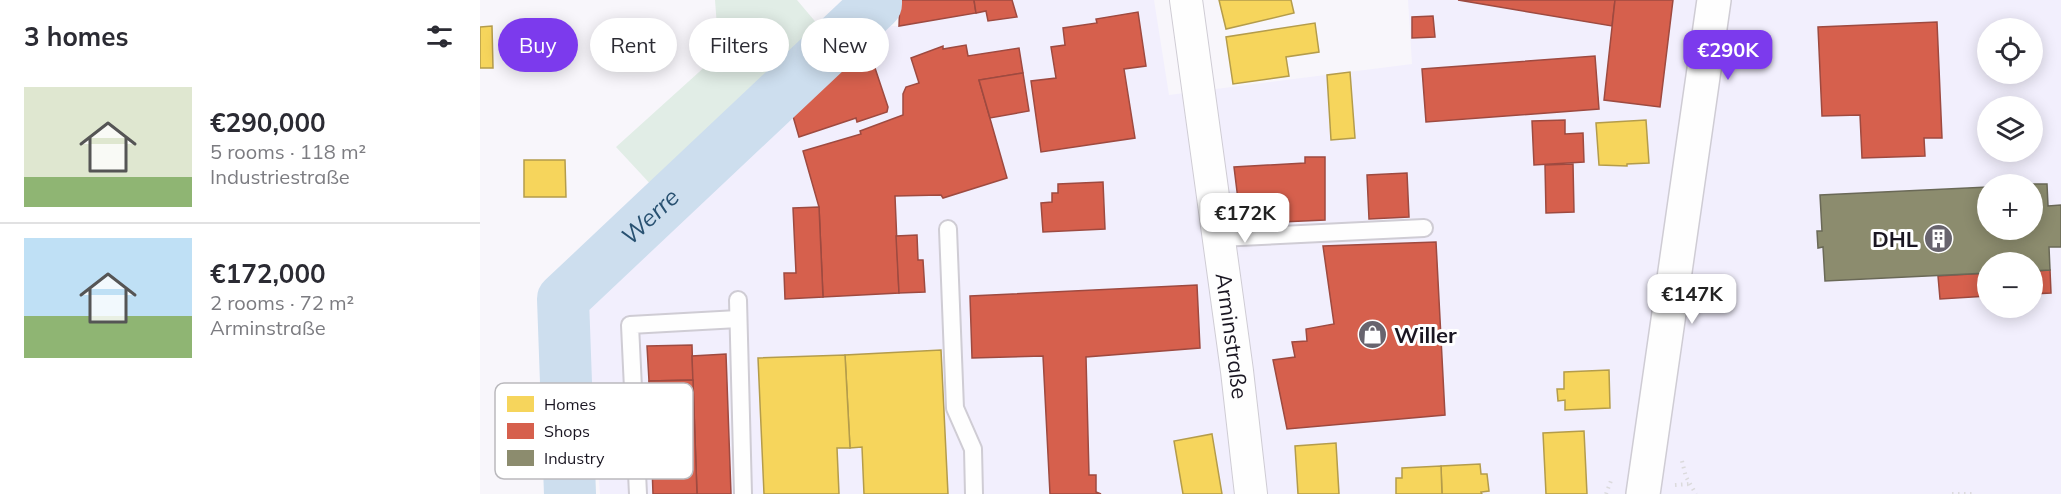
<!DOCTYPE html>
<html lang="en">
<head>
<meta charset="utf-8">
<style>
  body { margin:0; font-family:Mulish,sans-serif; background:#f2f2f3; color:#2b2b33; height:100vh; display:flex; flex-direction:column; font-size:22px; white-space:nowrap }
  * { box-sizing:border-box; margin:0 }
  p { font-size:20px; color:#7c7c81 }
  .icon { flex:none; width:33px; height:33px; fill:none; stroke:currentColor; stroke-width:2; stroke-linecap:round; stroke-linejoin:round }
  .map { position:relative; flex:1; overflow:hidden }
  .drawer { display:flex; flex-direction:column; background:#fff; width:480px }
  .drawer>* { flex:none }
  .banner { position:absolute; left:18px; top:18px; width:570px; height:54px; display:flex; gap:12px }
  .tools { position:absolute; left:1497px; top:18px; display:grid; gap:12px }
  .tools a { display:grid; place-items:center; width:66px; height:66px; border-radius:50%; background:#fff; box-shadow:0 3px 15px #0003; font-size:30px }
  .price { position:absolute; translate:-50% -51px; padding:0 14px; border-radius:12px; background:#fff; color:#222; font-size:20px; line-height:39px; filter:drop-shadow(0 2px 3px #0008) }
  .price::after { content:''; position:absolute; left:50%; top:36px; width:18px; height:14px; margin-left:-9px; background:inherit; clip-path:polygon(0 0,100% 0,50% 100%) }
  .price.selected { background:#7c3aed; color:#fff }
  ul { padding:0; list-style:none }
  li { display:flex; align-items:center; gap:18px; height:150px; padding:0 24px }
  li+li { border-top:2px solid #e1e1e2 }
  li span { display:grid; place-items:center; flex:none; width:168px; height:120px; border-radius:0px; color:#555 }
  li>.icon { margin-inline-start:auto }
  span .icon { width:72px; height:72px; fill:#fffc; stroke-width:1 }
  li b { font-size:26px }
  h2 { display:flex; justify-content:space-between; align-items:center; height:72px; padding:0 24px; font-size:26px }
  .tag { padding:0 21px; border-radius:27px; background:#fff; box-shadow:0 3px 15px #0003; font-size:21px; line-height:54px }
  .tag.selected { background:#7c3aed; color:#fff }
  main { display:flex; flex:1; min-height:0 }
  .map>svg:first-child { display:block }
  .commercial { fill:#f2effd; fill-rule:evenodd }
  .green { fill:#e1ede6 }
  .homes { fill:#f6d55c; stroke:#b49c4b; stroke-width:1.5 }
  .shops { fill:#d6604d; stroke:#9e4a40; stroke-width:1.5 }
  .industry { fill:#8c8c6e; stroke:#6a6957; stroke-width:1.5 }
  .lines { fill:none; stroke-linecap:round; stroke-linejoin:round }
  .river { stroke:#cddeee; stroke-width:52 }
  .service-casing { stroke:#cfccd4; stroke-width:20 }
  .minor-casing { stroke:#cfccd4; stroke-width:34 }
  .tertiary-casing { stroke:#cfccd4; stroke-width:36 }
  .path { stroke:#dbdadc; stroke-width:4; stroke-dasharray:1.5 4.5; stroke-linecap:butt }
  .service { stroke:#fefefe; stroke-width:16 }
  .minor { stroke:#fefefe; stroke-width:32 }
  .tertiary { stroke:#fefefe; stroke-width:33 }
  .labels { text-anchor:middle; stroke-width:6; stroke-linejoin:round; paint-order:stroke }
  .poi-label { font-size:22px; font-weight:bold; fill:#1a1622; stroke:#fff; text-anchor:end }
  .street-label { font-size:22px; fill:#1a1622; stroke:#fff }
  .water-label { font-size:24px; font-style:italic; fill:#285171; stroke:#fff }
  .key { fill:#fff; stroke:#bab9bd; stroke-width:1.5 }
  .key-label { font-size:16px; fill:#1a1622 }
</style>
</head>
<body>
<main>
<section class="drawer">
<h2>3 homes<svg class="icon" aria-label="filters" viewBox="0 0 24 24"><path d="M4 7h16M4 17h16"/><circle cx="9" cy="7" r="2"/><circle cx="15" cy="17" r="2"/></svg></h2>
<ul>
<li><span style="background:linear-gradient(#dfe7d0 75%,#8fb573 0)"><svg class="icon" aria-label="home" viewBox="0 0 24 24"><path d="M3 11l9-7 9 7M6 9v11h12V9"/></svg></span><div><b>€290,000</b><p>5 rooms · 118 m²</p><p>Industriestraße</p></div></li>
<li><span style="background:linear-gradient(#bfe0f5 65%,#8fb573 0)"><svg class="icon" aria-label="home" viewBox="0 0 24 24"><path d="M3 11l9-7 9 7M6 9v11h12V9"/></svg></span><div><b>€172,000</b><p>2 rooms · 72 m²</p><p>Arminstraße</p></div></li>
</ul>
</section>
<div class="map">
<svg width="1581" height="494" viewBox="0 0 1581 494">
  <rect width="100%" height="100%" fill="#f8f6fb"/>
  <path class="commercial" d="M415 0H674L689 95 932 64 928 0H1581V494H120L104 306 112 291 159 250 218 190 246 175 259 149 348 63 393 26H419ZM1508 28H1552V74H1508ZM1508 106H1552V152H1508ZM1508 184H1552V230H1508ZM1508 262H1552V308H1508Z"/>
  <polygon class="green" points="235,0 317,0 339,26 307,55 277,92 218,137 174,188 136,147 239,54"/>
  <g class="homes">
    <polygon points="739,0 811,0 814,13 746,29"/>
    <polygon points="835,23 839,52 806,57 809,76 753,84 746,37"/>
    <polygon points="12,26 13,68 0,68 0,27"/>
    <polygon points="870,72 875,138 851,140 847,75"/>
    <polygon points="1166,120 1169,163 1147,164 1147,166 1119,165 1116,123"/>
    <polygon points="44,160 85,160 86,197 44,197"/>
    <polygon points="461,350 468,494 384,494 382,447 370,448 365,355"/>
    <polygon points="365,355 370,448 357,448 359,494 284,494 278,358"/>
    <polygon points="1129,370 1130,408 1085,410 1085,400 1078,401 1077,389 1084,389 1084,372"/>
    <polygon points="1104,431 1107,494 1066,494 1063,433"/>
    <polygon points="732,434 742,494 703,494 694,441"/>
    <polygon points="856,443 859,494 818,494 815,446"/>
    <polygon points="1000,464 1001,474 1007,474 1009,491 1001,492 1002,494 962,494 961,466"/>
    <polygon points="961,466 962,494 916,494 916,478 922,478 922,468"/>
  </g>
  <g class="shops">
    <polygon points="420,0 494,0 496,13 419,26"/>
    <polygon points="494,0 532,0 537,17 508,21 506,11 496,13"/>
    <polygon points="978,0 1135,0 1132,26"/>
    <polygon points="1135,0 1193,0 1180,107 1124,100"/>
    <polygon points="658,12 666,66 644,69 655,138 561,152 551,81 576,78 571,47 585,45 583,28 617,23 616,19"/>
    <polygon points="953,16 955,37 932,38 932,17"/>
    <polygon points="1457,22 1462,138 1444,138 1445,156 1382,158 1380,115 1342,116 1338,27"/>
    <polygon points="386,41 408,107 407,112 377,122 376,118 319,137 310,106 369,50"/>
    <polygon points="486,45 488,56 539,48 543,73 499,80 527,178 463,198 461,195 415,196 419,293 343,297 339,207 323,151 381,134 380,131 423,115 423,94 426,87 439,83 431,58 463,46 463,49"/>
    <polygon points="1115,56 1119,109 946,122 942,69"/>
    <polygon points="543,73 549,111 510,118 499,80"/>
    <polygon points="1085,120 1085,134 1103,133 1104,162 1054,165 1052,121"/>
    <polygon points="825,157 845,157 845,220 761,224 754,167 825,163"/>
    <polygon points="1093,164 1094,212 1066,213 1065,165"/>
    <polygon points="927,173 929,217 889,219 887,175"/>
    <polygon points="623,182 625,229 563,232 561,203 572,202 572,193 578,193 578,184"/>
    <polygon points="339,207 343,297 305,299 304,273 316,273 313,208"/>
    <polygon points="437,235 438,260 443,260 445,292 419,293 416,236"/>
    <polygon points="956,242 965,415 807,429 793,360 815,357 812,342 827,341 826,329 854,324 843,246"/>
    <polygon points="1570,270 1571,293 1552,294 1552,271"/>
    <polygon points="1508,273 1508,296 1460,299 1458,276"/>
    <polygon points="717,285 720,348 606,357 609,475 616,475 616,492 621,494 570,494 563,356 492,358 490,296"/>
    <polygon points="212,345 213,380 169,381 167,346"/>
    <polygon points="246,354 251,494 217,494 212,356"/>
    <polygon points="213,380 217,494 173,494 169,381"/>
  </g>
  <polygon class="industry" points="1552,184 1567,184 1568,206 1581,205 1581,247 1569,247 1570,270 1552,271 1552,262 1508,262 1508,273 1345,281 1343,247 1338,248 1337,231 1342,231 1340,195 1508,187 1508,230 1552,230"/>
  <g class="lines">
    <path class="river" id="s1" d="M90 494 83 299 396 4V0"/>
    <defs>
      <g id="service">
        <polyline points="468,229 475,408 493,449 494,494"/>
        <polyline points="739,238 944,228"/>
        <polyline points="258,300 263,494"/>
        <polyline points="158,494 150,325 258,319"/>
      </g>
      <g id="minor">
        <path id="s2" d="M706 0 757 371 771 494"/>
      </g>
      <polyline id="tertiary" points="1163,494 1234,0"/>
    </defs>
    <use href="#service" class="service-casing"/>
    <use href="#minor" class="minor-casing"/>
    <use href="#tertiary" class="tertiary-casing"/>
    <g class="path">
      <polyline points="1202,461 1206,477 1216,494"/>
      <polyline points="1195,485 1210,484"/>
      <polyline points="1126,494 1132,478"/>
      <polyline points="1472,494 1496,494"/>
    </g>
    <use href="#service" class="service"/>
    <use href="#minor" class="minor"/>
    <use href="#tertiary" class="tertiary"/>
  </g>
  <defs>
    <symbol id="building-disc" viewBox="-11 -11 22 22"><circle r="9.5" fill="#68646e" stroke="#fff"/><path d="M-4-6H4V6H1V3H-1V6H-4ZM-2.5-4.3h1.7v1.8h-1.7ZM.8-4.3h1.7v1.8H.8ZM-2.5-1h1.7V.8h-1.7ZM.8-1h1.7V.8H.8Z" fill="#fff"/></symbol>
    <symbol id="shop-disc" viewBox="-11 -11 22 22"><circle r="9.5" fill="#68646e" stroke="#fff"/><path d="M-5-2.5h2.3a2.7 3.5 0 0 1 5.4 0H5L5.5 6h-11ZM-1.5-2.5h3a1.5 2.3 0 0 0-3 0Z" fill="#fff"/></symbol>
  </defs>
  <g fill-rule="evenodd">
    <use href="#building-disc" x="1442" y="222" width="33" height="33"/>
    <use href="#shop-disc" x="876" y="318" width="33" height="33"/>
  </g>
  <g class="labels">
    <g class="poi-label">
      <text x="1438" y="247">DHL</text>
      <text x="914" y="343" text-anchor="start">Willer</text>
    </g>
    <g class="street-label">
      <text dy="8" stroke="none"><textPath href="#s2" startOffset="339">Arminstraße</textPath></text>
    </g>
    <g class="water-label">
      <text dy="8" stroke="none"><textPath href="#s1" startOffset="315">Werre</textPath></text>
    </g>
  </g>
  <rect x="15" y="383" width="198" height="96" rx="9" class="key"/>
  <rect x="27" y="396" width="27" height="16" fill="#f6d55c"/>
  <rect x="27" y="423" width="27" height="16" fill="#d6604d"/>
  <rect x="27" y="450" width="27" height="16" fill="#8c8c6e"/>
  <g class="key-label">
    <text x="64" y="410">Homes</text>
    <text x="64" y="437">Shops</text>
    <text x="64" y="464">Industry</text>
  </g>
</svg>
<div class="tools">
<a><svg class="icon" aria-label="locate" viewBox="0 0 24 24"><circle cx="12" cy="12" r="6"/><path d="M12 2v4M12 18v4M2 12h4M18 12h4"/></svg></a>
<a><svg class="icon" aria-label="layers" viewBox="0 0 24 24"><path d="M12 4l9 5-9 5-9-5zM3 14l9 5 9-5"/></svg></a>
<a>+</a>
<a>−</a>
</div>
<b class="price selected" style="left:1248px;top:81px">€290K</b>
<b class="price" style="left:765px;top:244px">€172K</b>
<b class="price" style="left:1212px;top:325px">€147K</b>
<div class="banner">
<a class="tag selected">Buy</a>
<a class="tag">Rent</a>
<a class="tag">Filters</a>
<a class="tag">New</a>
</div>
</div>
</main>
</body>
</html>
